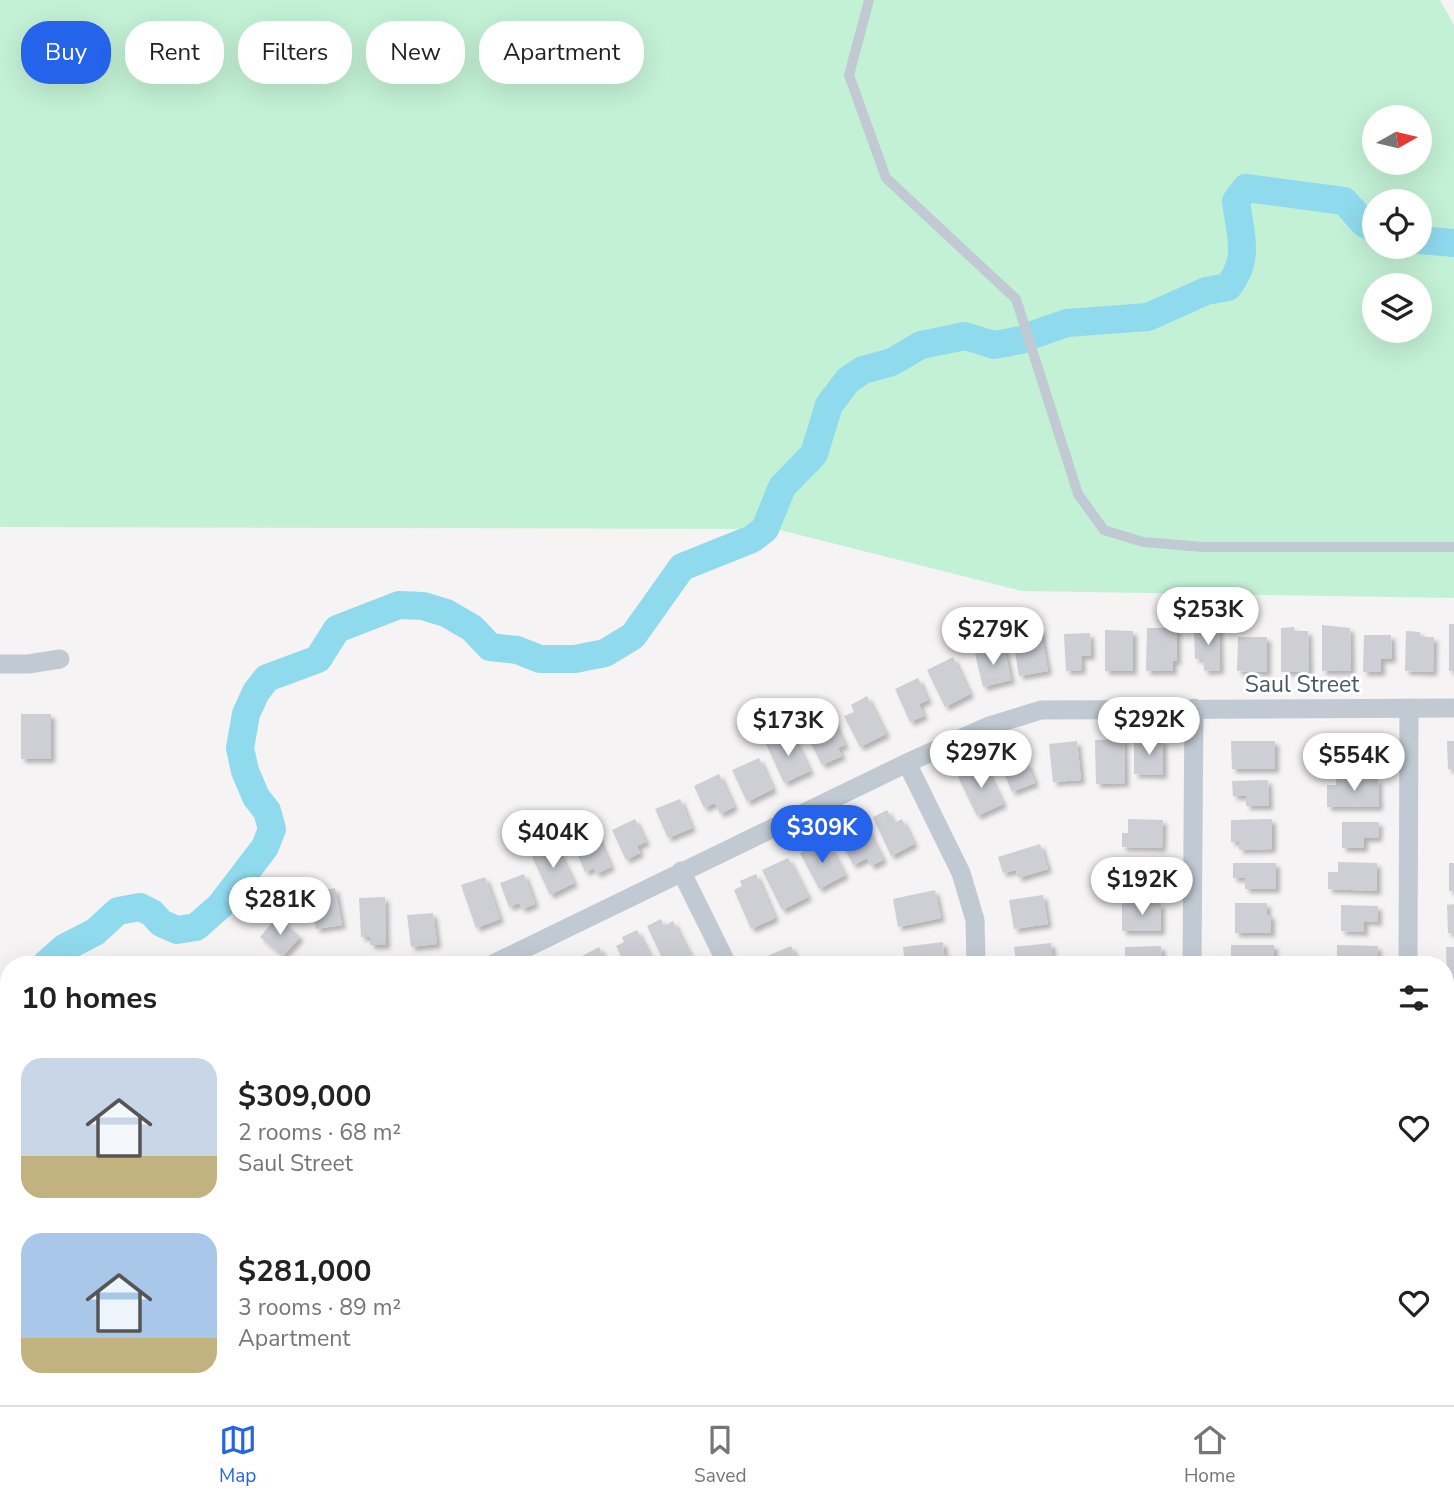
<!DOCTYPE html>
<html lang="en">
<head>
<meta charset="utf-8">
<style>
  body { margin:0; font-family:"Nunito Sans",sans-serif; background:#f6f6f6; color:#222; height:100vh; display:flex; flex-direction:column; font-size:26px; white-space:nowrap }
  * { box-sizing:border-box; margin:0 }
  p { font-size:23px; color:#767676 }
  .icon { flex:none; width:38px; height:38px; fill:none; stroke:currentColor; stroke-width:2; stroke-linecap:round; stroke-linejoin:round }
  .map { position:relative; flex:1; overflow:hidden }
  .drawer { position:absolute; left:0px; top:956px; width:1454px; height:450px; display:flex; flex-direction:column; background:#fff; border-radius:28px 28px 0 0; box-shadow:0 7px 28px #0002 }
  .drawer>* { flex:none }
  .guide { position:absolute; left:21px; top:21px; width:700px; height:63px; display:flex; gap:14px }
  .needle { width:46px; rotate:82deg }
  .controls { position:absolute; left:1362px; top:105px; display:grid; gap:14px }
  .controls a { display:grid; place-items:center; width:70px; height:70px; border-radius:50%; background:#fff; box-shadow:0 7px 28px #0002; font-size:35px }
  .price { position:absolute; translate:-50% -60px; padding:0 16px; border-radius:24px; background:#fff; color:#222; font-size:23px; line-height:46px; filter:drop-shadow(0 2px 4px #0008) }
  .price::after { content:''; position:absolute; left:50%; top:42px; width:21px; height:16px; margin-left:-10px; background:inherit; clip-path:polygon(0 0,100% 0,50% 100%) }
  .price.selected { background:#2563eb; color:#fff }
  ul { padding:0; list-style:none }
  li { display:flex; align-items:center; gap:21px; height:175px; padding:0 21px }
  li span { display:grid; place-items:center; flex:none; width:196px; height:140px; border-radius:21px; color:#555 }
  li>.icon { margin-inline-start:auto }
  span .icon { width:84px; height:84px; fill:#fffc; stroke-width:1 }
  li b { font-size:30px }
  h2 { display:flex; justify-content:space-between; align-items:center; height:84px; padding:0 21px; font-size:30px }
  .pill { padding:0 24px; border-radius:28px; background:#fff; box-shadow:0 7px 28px #0002; font-size:24px; line-height:63px }
  .pill.selected { background:#2563eb; color:#fff }
  .menu { display:flex; justify-content:space-around; align-items:center; height:98px; border-top:2px solid #e0e0e0; background:#fff; font-size:19px; color:#767676 }
  .menu a { display:grid; justify-items:center; gap:4px }
  .menu .selected { color:#2563eb }
  .map>svg:first-child { display:block }
  .green { fill:#c3f1d5; fill-rule:evenodd }
  .lines { fill:none; stroke-linecap:round; stroke-linejoin:round }
  .river { stroke:#90daee; stroke-width:28 }
  .building { fill:#cdcfd5; filter:url(#shadow) }
  .lane { stroke:#c1cad2; stroke-width:10 }
  .street { stroke:#c1cad2; stroke-width:19 }
  .labels { text-anchor:middle; stroke-width:6; stroke-linejoin:round; paint-order:stroke }
  .street-label { font-size:23px; fill:#4a5661; stroke:#fff }
</style>
</head>
<body>
<div class="map">
<svg width="1454" height="1405" viewBox="0 0 1454 1405">
  <defs>
    <filter id="shadow"><feDropShadow dx="4" dy="4" stdDeviation="2" flood-color="#0004"/></filter>
  </defs>
  <rect width="100%" height="100%" fill="#f5f3f3"/>
  <g class="green">
    <path d="M0 0H1440L1454 25V598L1022 591 776 529 0 527ZM1374 117H1419V163H1374ZM1374 201H1419V247H1374ZM1374 285H1419V331H1374Z"/>
    <polygon points="0,1207 9,1396 106,1397 106,1405 0,1405"/>
  </g>
  <g class="lines">
    <g class="river">
      <polyline points="1419,240 1454,243"/>
      <path d="M1035 334 1067 323 1148 317 1206 291 1228 287C1251 258 1240 235 1236 201L1246 188 1344 201 1365 224 1374 228"/>
      <polyline points="46,964 64,948 95,932 118,911 140,907 152,913 161,923 177,930 196,927 220,906 265,847 272,829 267,811 256,797 245,771 240,748 246,714 256,692 267,678 318,659 337,629 399,605 423,606 446,613 472,628 490,647 517,650 540,659 575,659 605,653 633,636 682,567 752,539 765,529 782,487 814,454 829,405 848,380 863,370 892,362 921,345 965,336 994,345 1021,340"/>
      <polyline points="0,1016 9,1007"/>
    </g>
  </g>
  <g class="building">
    <rect x="1449" y="624" width="5" height="47"/>
    <polygon points="1322,625 1350,628 1351,671 1322,671"/>
    <polygon points="1219,627 1220,670 1204,671 1203,658 1195,659 1194,628"/>
    <polygon points="1294,627 1294,631 1308,631 1309,671 1281,672 1281,628"/>
    <polygon points="1040,628 1048,671 1019,676 1012,633"/>
    <polygon points="1147,628 1177,628 1177,661 1173,661 1173,671 1146,671"/>
    <polygon points="1105,630 1133,631 1133,671 1105,671"/>
    <polygon points="1406,631 1420,632 1420,637 1434,637 1433,672 1405,671"/>
    <polygon points="1090,633 1091,656 1081,656 1082,670 1066,671 1064,634"/>
    <polygon points="1364,635 1391,635 1392,659 1381,659 1381,672 1363,672"/>
    <polygon points="1238,637 1267,637 1267,672 1237,671"/>
    <polygon points="1004,647 1011,680 983,687 975,654"/>
    <polygon points="953,657 970,694 945,707 927,670"/>
    <polygon points="918,678 928,700 919,704 924,716 910,722 895,689"/>
    <polygon points="867,696 886,734 860,747 844,716 854,712 851,705"/>
    <rect x="21" y="714" width="30" height="45"/>
    <polygon points="831,716 845,745 838,748 842,756 822,765 804,729"/>
    <polygon points="791,732 810,771 784,783 766,744"/>
    <polygon points="1124,739 1125,783 1096,784 1095,740"/>
    <polygon points="1134,740 1163,740 1163,775 1134,774"/>
    <polygon points="1370,740 1370,747 1378,746 1379,769 1338,771 1337,741"/>
    <polygon points="1077,741 1081,780 1053,782 1049,744"/>
    <polygon points="1231,741 1275,741 1275,769 1232,769"/>
    <polygon points="1447,741 1454,741 1454,769 1448,769"/>
    <polygon points="1014,752 1019,765 1027,762 1035,783 1012,792 998,758"/>
    <polygon points="759,758 773,789 747,802 732,770"/>
    <polygon points="984,764 1003,804 977,816 958,777"/>
    <polygon points="719,774 734,807 720,814 715,803 704,808 694,786"/>
    <polygon points="1336,779 1378,779 1379,807 1327,807 1327,785 1336,785"/>
    <polygon points="1268,780 1269,806 1246,806 1246,796 1233,796 1232,781"/>
    <polygon points="680,799 692,828 668,838 655,809"/>
    <polygon points="887,810 894,823 902,819 914,844 891,856 873,817"/>
    <polygon points="635,819 646,842 637,846 640,853 626,860 612,830"/>
    <polygon points="1128,819 1163,820 1162,848 1122,847 1122,833 1128,833"/>
    <polygon points="1272,819 1272,849 1239,850 1239,842 1231,842 1231,820"/>
    <polygon points="591,821 611,867 596,874 594,868 585,872 568,832"/>
    <polygon points="864,822 883,860 871,866 867,858 853,865 838,835"/>
    <polygon points="1342,822 1379,822 1378,838 1364,838 1364,848 1342,848"/>
    <polygon points="821,842 825,850 830,847 845,875 819,889 800,853"/>
    <polygon points="1040,844 1048,869 1018,878 1016,870 1003,873 998,857"/>
    <polygon points="556,846 574,883 550,895 532,857"/>
    <polygon points="788,858 808,897 782,910 762,870"/>
    <polygon points="1119,861 1162,862 1161,890 1118,889"/>
    <polygon points="1338,862 1377,863 1377,891 1328,889 1328,872 1338,872"/>
    <polygon points="1233,863 1276,863 1276,889 1245,889 1245,878 1233,878"/>
    <rect x="1449" y="863" width="5" height="28"/>
    <polygon points="524,874 535,904 522,909 519,903 509,907 500,883"/>
    <polygon points="756,874 775,918 751,929 734,890 742,886 740,881"/>
    <polygon points="485,877 500,919 476,928 461,885"/>
    <polygon points="335,888 342,925 316,929 310,893"/>
    <polygon points="935,890 941,918 898,927 893,899"/>
    <polygon points="1043,895 1048,924 1014,929 1009,900"/>
    <polygon points="385,897 386,945 370,945 370,937 361,937 359,898"/>
    <rect x="1122" y="903" width="39" height="28"/>
    <polygon points="1235,903 1267,903 1267,915 1271,915 1271,933 1235,933"/>
    <polygon points="1454,904 1454,933 1448,933 1447,905"/>
    <polygon points="1341,905 1378,906 1378,922 1364,921 1364,932 1341,931"/>
    <polygon points="433,913 437,944 411,947 407,915"/>
    <polygon points="277,917 300,937 283,956 260,937"/>
    <polygon points="661,919 664,926 673,921 691,957 677,964 665,964 647,926"/>
    <polygon points="637,930 654,964 625,964 616,946 624,942 622,937"/>
    <polygon points="943,942 945,964 905,964 903,947"/>
    <polygon points="1051,943 1053,964 1016,962 1014,947"/>
    <rect x="1231" y="945" width="43" height="19"/>
    <polygon points="1337,945 1378,946 1377,964 1337,964"/>
    <polygon points="791,946 799,964 770,964 767,956"/>
    <polygon points="1161,946 1162,962 1125,964 1125,947"/>
    <polygon points="599,947 607,964 586,964 582,956"/>
    <polygon points="1446,947 1454,947 1454,975 1447,976"/>
    <polygon points="1447,988 1454,988 1454,1017 1449,1018"/>
    <polygon points="1446,1031 1454,1031 1454,1059 1447,1059"/>
    <polygon points="1454,1071 1454,1101 1447,1101 1446,1072"/>
    <polygon points="1446,1113 1454,1113 1454,1141 1447,1142"/>
    <rect x="1446" y="1154" width="8" height="29"/>
    <polygon points="1448,1197 1454,1197 1454,1226 1449,1226"/>
    <polygon points="1454,1239 1454,1268 1446,1268 1446,1240"/>
    <rect x="1446" y="1280" width="8" height="28"/>
    <rect x="1448" y="1322" width="6" height="28"/>
    <polygon points="1446,1359 1454,1359 1454,1377 1446,1376"/>
  </g>
  <g class="lines">
    <polyline class="lane" points="869,0 849,75 886,178 1016,299 1078,494 1104,530 1143,542 1203,547 1454,547"/>
    <g class="street">
      <polyline points="0,664 28,664 60,659"/>
      <polyline points="907,763 961,873 975,920 976,964"/>
      <polyline points="681,871 727,964"/>
      <polyline points="493,964 907,763 989,726 1041,710 1454,708"/>
      <polyline points="1192,964 1194,708"/>
      <polyline points="1408,964 1409,708"/>
      <polyline points="114,1405 114,1396"/>
      <polyline points="333,1405 333,1396"/>
      <polyline points="544,1405 544,1396"/>
      <polyline points="760,1405 760,1396"/>
      <polyline points="974,1405 974,1396"/>
      <polyline points="1190,1405 1190,1396"/>
      <polyline points="1407,1405 1407,1396"/>
    </g>
  </g>
  <g class="labels">
    <g class="street-label">
      <text x="1302" y="692">Saul Street</text>
    </g>
  </g>
</svg>
<div class="controls">
<a><svg class="needle" viewBox="-14 -14 28 28"><path d="M0-13l5 13h-10z" fill="#e53935"/><path d="M0 13l5-13h-10z" fill="#767676"/></svg></a>
<a><svg class="icon" aria-label="locate" viewBox="0 0 24 24"><circle cx="12" cy="12" r="6"/><path d="M12 2v4M12 18v4M2 12h4M18 12h4"/></svg></a>
<a><svg class="icon" aria-label="layers" viewBox="0 0 24 24"><path d="M12 4l9 5-9 5-9-5zM3 14l9 5 9-5"/></svg></a>
</div>
<b class="price" style="left:1208px;top:647px">$253K</b>
<b class="price" style="left:993px;top:667px">$279K</b>
<b class="price" style="left:1149px;top:757px">$292K</b>
<b class="price" style="left:788px;top:758px">$173K</b>
<b class="price" style="left:981px;top:790px">$297K</b>
<b class="price" style="left:1354px;top:793px">$554K</b>
<b class="price selected" style="left:822px;top:865px">$309K</b>
<b class="price" style="left:553px;top:870px">$404K</b>
<b class="price" style="left:1142px;top:917px">$192K</b>
<b class="price" style="left:280px;top:937px">$281K</b>
<div class="guide">
<a class="pill selected">Buy</a>
<a class="pill">Rent</a>
<a class="pill">Filters</a>
<a class="pill">New</a>
<a class="pill">Apartment</a>
</div>
<section class="drawer">
<h2>10 homes<svg class="icon" aria-label="filters" viewBox="0 0 24 24"><path d="M4 7h16M4 17h16"/><circle cx="9" cy="7" r="2"/><circle cx="15" cy="17" r="2"/></svg></h2>
<ul>
<li><span style="background:linear-gradient(#c9d6e8 70%,#c2b280 0)"><svg class="icon" aria-label="home" viewBox="0 0 24 24"><path d="M3 11l9-7 9 7M6 9v11h12V9"/></svg></span><div><b>$309,000</b><p>2 rooms · 68 m²</p><p>Saul Street</p></div><svg class="icon" aria-label="heart" viewBox="0 0 24 24"><path d="M12 20l-8-8c-3-5 5-10 8-4 3-6 11-1 8 4z"/></svg></li>
<li><span style="background:linear-gradient(#a9c7e8 75%,#c2b280 0)"><svg class="icon" aria-label="home" viewBox="0 0 24 24"><path d="M3 11l9-7 9 7M6 9v11h12V9"/></svg></span><div><b>$281,000</b><p>3 rooms · 89 m²</p><p>Apartment</p></div><svg class="icon" aria-label="heart" viewBox="0 0 24 24"><path d="M12 20l-8-8c-3-5 5-10 8-4 3-6 11-1 8 4z"/></svg></li>
</ul>
</section>
</div>
<nav class="menu">
<a class="selected"><svg class="icon" aria-label="map" viewBox="0 0 24 24"><path d="M3 6l6-2 6 2 6-2v14l-6 2-6-2-6 2zM9 4v14M15 6v14"/></svg>Map</a>
<a><svg class="icon" aria-label="saved" viewBox="0 0 24 24"><path d="M7 4h10v16l-5-4-5 4z"/></svg>Saved</a>
<a><svg class="icon" aria-label="home" viewBox="0 0 24 24"><path d="M3 11l9-7 9 7M6 9v11h12V9"/></svg>Home</a>
</nav>
</body>
</html>
